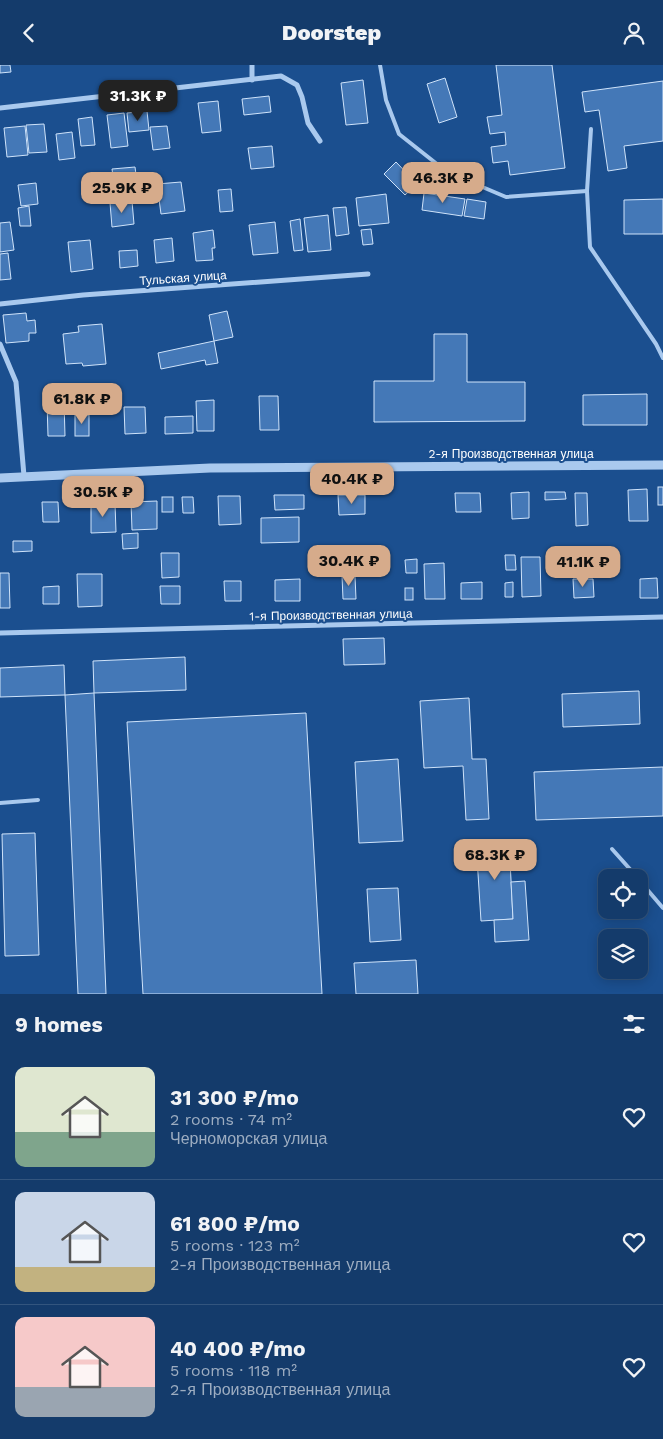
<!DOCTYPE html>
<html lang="en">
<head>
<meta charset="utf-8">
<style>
  body { margin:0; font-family:"Work Sans",sans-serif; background:#1d4271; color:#f1f3f6; height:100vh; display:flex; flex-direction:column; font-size:19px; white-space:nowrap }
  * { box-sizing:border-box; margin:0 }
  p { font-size:16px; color:#9dadc1 }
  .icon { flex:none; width:28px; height:28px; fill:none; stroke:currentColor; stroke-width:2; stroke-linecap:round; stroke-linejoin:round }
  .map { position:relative; height:929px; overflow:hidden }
  .details { display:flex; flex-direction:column; background:#143b6b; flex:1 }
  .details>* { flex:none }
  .buttons { position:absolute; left:598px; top:804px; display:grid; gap:10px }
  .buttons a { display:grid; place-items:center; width:50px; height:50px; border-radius:10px; background:#143b6b; box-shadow:0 2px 12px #0003,0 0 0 1px #33557e; font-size:25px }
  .price { position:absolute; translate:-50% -42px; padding:0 11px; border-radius:10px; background:#d6ab8b; color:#111; font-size:16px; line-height:32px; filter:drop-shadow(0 1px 2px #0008) }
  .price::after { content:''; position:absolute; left:50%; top:30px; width:15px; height:11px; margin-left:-8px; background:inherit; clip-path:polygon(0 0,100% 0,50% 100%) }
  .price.active { background:#222; color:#fff }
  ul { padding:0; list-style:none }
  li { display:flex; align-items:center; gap:15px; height:125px; padding:0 15px }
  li+li { border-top:1px solid #33557e }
  li span { display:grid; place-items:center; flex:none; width:140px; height:100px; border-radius:10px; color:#555 }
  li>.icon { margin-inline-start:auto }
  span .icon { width:60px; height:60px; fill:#fffc; stroke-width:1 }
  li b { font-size:21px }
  h2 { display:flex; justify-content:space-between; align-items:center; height:60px; padding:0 15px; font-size:21px }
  header { display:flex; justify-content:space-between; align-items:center; height:65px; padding:0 15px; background:#143b6b; font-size:22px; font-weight:800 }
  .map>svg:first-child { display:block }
  .building { fill:#4478b7; stroke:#cfe3fa }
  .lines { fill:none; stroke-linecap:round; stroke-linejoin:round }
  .service { stroke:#a9c9ee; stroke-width:4 }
  .minor { stroke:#a9c9ee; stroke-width:5 }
  .tertiary { stroke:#a9c9ee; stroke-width:9 }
  .labels { text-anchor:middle; stroke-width:4; stroke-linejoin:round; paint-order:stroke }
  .street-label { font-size:12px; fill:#fff; stroke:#1b4f8f }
</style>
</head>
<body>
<header><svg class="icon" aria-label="back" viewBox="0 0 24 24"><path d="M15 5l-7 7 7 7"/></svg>Doorstep<svg class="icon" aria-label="person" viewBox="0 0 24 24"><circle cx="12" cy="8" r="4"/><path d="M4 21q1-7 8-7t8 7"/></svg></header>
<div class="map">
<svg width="663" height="929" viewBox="0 0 663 929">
  <rect width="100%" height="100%" fill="#1b4f8f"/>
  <g class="building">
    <polygon points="0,0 10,0 11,7 0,8"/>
    <polygon points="496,0 552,0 565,103 510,110 508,96 493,98 491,82 506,80 505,67 490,69 487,52 502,50"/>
    <polygon points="445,13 457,52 439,58 427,19"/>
    <polygon points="363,15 368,58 346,60 341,18"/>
    <polygon points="663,16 663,76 624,81 627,103 608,106 599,45 585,47 582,27"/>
    <polygon points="269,31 271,47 244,50 242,34"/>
    <polygon points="218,36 221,66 202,68 198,38"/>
    <polygon points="147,46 149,65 129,67 127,48"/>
    <polygon points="124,48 128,81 111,83 107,50"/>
    <polygon points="92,52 95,80 81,81 78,54"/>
    <polygon points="44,59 47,87 29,88 26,60"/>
    <polygon points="25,61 28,90 7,92 4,63"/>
    <polygon points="167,61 170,83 153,85 150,62"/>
    <polygon points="72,67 75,93 59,95 56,69"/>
    <polygon points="272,81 274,102 251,104 248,83"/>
    <polygon points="396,97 417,119 405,130 384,109"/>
    <polygon points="135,102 137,117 114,119 112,104"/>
    <polygon points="181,117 185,146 161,149 157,119"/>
    <polygon points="36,118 38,139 21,141 18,120"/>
    <polygon points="231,124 233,146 220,147 218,125"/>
    <polygon points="424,128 465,134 462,151 422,145"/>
    <polygon points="386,129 389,158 359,161 356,133"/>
    <polygon points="467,134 486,137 484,154 464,151"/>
    <polygon points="663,134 663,169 624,169 624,135"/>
    <polygon points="132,136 134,159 112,162 110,138"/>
    <polygon points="29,141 31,161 20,161 18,143"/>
    <polygon points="346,142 349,169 336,171 333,143"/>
    <polygon points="328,150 331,185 308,187 304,153"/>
    <polygon points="300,154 303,185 294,186 290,156"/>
    <polygon points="10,157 14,185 0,187 0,158"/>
    <polygon points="275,157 278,188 253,190 249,160"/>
    <polygon points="371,164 373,179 363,180 361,165"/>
    <polygon points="213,165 215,183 212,183 213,195 196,196 193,168"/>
    <polygon points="172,173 174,196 156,198 154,175"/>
    <polygon points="90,175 93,204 71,207 68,177"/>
    <polygon points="137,185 138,201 120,203 119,186"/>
    <polygon points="8,188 11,214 0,215 0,189"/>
    <polygon points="227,246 233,272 214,276 209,250"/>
    <polygon points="26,248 27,256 35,255 36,268 29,268 29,276 6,278 3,250"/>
    <polygon points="102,259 106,299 83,301 82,298 66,299 63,269 79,267 78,261"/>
    <polygon points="434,269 467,269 467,317 525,317 525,356 374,357 374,316 434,316"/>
    <polygon points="214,276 218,298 206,300 205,295 161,304 158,288"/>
    <polygon points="647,329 647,360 583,360 583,330"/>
    <polygon points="259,331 278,331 279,365 260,365"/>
    <polygon points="214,335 214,366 197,366 196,336"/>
    <polygon points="64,336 65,371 48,371 47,337"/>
    <polygon points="124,342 145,342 146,368 125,369"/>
    <rect x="75" y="350" width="14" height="21"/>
    <polygon points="193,351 193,368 165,369 165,352"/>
    <rect x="658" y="422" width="5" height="18"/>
    <polygon points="647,424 648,456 629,456 628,425"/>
    <polygon points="529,427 529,453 512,454 511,428"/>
    <polygon points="545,427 565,427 566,434 545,435"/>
    <polygon points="455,428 480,428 481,447 456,447"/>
    <polygon points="575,428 587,428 588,460 576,461"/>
    <polygon points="274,430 304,430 304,444 275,445"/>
    <polygon points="338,430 365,430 365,449 339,450"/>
    <polygon points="218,431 240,431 241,459 219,460"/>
    <rect x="162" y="432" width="11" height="15"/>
    <polygon points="182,432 193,432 194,448 183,448"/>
    <polygon points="157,436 157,464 132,465 131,437"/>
    <polygon points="42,437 58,437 59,457 43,457"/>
    <polygon points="115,438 116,467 91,468 91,439"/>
    <polygon points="299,452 299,477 261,478 261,453"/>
    <polygon points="138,468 138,483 123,484 122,469"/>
    <polygon points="13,476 32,476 32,486 13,487"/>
    <polygon points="161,488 179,488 179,512 162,513"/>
    <polygon points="505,490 515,490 516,505 506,505"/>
    <polygon points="521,492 540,492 541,531 522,532"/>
    <polygon points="417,494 417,508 406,508 405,495"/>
    <polygon points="444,498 445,534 425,534 424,499"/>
    <polygon points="0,508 9,508 10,543 0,543"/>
    <polygon points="77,509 102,509 102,541 78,542"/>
    <polygon points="342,511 355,511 356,534 343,534"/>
    <polygon points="657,513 658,533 640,533 640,514"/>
    <polygon points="300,514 300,536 275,536 275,515"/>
    <polygon points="573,514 593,514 594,532 574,533"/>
    <polygon points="224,516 241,516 241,536 225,536"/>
    <polygon points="482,517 482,534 461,534 461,518"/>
    <polygon points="513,517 513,532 505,532 505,518"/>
    <polygon points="59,521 59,539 43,539 43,522"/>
    <polygon points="160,521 180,521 180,539 161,539"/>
    <rect x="405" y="523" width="8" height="12"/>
    <polygon points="384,573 385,599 344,600 343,574"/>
    <polygon points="185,592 186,625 94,628 93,596"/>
    <polygon points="64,600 65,630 0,632 0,603"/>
    <polygon points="639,626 640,659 563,662 562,629"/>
    <polygon points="94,628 106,929 78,929 65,630"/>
    <polygon points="469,633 472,694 486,694 489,754 466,755 463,701 424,703 420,636"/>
    <polygon points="306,648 322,929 143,929 127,657"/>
    <polygon points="398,694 403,776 359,778 355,697"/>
    <polygon points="663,702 663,751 536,755 534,707"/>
    <polygon points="35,768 39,890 5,891 2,769"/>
    <polygon points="509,776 513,854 481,856 476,777"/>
    <polygon points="525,816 529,875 495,877 494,855 513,854 511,817"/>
    <polygon points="398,823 401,875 370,877 367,824"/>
    <polygon points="416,895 418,929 356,929 354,898"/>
  </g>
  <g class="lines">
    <g class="service">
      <polyline points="380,0 386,35 399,69 447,107 506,132 587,126"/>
      <polyline points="591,64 587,126 590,182 656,279 663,293"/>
      <polyline points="0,738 38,735"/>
      <polyline points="612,784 637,812"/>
      <polyline points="639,815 663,843"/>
    </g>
    <g class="minor">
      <polyline points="252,0 252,15"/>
      <polyline points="0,43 281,11 297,20 302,32 308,58 320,76"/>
      <polyline points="0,239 83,230 368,209"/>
      <polyline points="0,279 16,317 24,411"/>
      <polyline points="0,568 663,552"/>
    </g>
    <polyline class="tertiary" points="0,413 210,403 663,400"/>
  </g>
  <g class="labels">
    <g class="street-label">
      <text transform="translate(183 213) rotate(-4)" y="4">Тульская улица</text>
      <text x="511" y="393">2-я Производственная улица</text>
      <text transform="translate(331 550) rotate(-1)" y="4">1-я Производственная улица</text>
    </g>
  </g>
</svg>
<div class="buttons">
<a><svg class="icon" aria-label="locate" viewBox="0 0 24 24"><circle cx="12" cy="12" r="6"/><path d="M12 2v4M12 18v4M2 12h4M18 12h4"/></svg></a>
<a><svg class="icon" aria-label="layers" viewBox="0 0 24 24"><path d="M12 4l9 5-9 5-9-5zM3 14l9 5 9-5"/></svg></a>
</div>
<b class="price active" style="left:138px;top:57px">31.3K ₽</b>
<b class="price" style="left:443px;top:139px">46.3K ₽</b>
<b class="price" style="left:122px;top:149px">25.9K ₽</b>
<b class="price" style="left:82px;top:360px">61.8K ₽</b>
<b class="price" style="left:352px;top:440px">40.4K ₽</b>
<b class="price" style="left:103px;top:453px">30.5K ₽</b>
<b class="price" style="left:349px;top:522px">30.4K ₽</b>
<b class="price" style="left:583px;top:523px">41.1K ₽</b>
<b class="price" style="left:495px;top:816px">68.3K ₽</b>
</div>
<section class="details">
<h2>9 homes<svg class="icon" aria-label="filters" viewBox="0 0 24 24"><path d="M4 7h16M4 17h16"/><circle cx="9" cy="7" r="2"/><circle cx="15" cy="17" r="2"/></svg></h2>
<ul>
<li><span style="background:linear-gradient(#dfe7d0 65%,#7fa58c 0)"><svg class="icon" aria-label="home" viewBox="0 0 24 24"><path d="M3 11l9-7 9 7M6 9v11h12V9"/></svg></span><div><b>31 300 ₽/mo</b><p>2 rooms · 74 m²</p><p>Черноморская улица</p></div><svg class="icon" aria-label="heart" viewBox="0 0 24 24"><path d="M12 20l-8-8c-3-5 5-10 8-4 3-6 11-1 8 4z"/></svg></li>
<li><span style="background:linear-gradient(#c9d6e8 75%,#c2b280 0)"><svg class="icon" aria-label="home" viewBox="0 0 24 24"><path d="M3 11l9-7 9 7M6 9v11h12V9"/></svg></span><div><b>61 800 ₽/mo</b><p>5 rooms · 123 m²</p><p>2-я Производственная улица</p></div><svg class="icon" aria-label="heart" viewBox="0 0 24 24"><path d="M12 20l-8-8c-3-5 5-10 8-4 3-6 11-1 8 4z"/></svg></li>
<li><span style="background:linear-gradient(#f6c9c9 70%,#9aa5b1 0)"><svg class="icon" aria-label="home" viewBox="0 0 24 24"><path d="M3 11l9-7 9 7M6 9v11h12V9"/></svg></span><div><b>40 400 ₽/mo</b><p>5 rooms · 118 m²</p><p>2-я Производственная улица</p></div><svg class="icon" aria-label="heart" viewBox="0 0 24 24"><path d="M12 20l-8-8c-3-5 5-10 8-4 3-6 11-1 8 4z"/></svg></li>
</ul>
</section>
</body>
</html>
